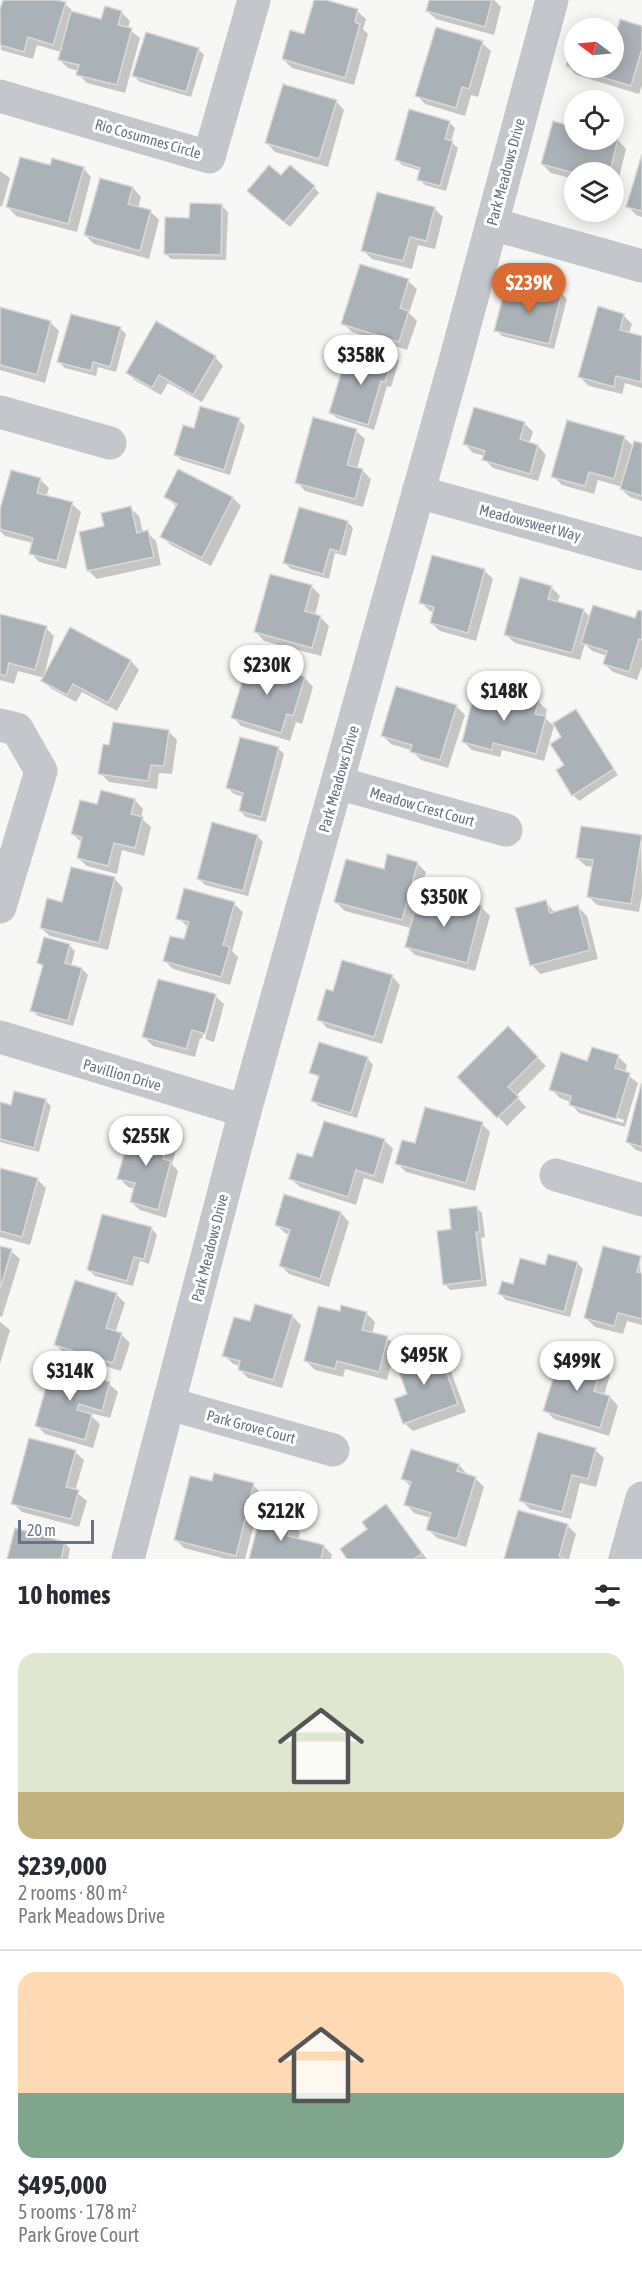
<!DOCTYPE html>
<html lang="en">
<head>
<meta charset="utf-8">
<style>
  body { margin:0; font-family:"Asap Condensed",sans-serif; background:#f2f2f3; color:#2b2b33; height:100vh; display:flex; flex-direction:column; font-size:22px; white-space:nowrap }
  * { box-sizing:border-box; margin:0 }
  p { font-size:20px; color:#7c7c81 }
  .icon { flex:none; width:33px; height:33px; fill:none; stroke:currentColor; stroke-width:2; stroke-linecap:round; stroke-linejoin:round }
  .map { position:relative; height:1559px; overflow:hidden }
  .details { display:flex; flex-direction:column; background:#fff; flex:1 }
  .details>* { flex:none }
  .needle { width:39px; rotate:286deg }
  .controls { position:absolute; left:564px; top:18px; display:grid; gap:12px }
  .controls a { display:grid; place-items:center; width:60px; height:60px; border-radius:50%; background:#fff; box-shadow:0 3px 15px #0003; font-size:30px }
  .scale { position:absolute; left:18px; bottom:15px; width:76px; box-sizing:border-box; padding-left:6px; border:3px solid #687584; border-top:0; font-size:16px; line-height:21px; white-space:nowrap; color:#687584; -webkit-text-stroke:4px #fff; paint-order:stroke }
  .price { position:absolute; translate:-50% -51px; padding:0 14px; border-radius:21px; background:#fff; color:#222; font-size:20px; line-height:39px; filter:drop-shadow(0 2px 3px #0008) }
  .price::after { content:''; position:absolute; left:50%; top:36px; width:18px; height:14px; margin-left:-9px; background:inherit; clip-path:polygon(0 0,100% 0,50% 100%) }
  .price.selected { background:#d96c34; color:#fff }
  ul { padding:0; list-style:none }
  li { display:grid; align-content:center; gap:12px; height:318px; padding:0 18px }
  li+li { border-top:2px solid #e1e1e2 }
  li span { display:grid; place-items:center; height:186px; border-radius:18px; color:#555 }
  li>.icon { margin-inline-start:auto }
  span .icon { width:108px; height:108px; fill:#fffc; stroke-width:1 }
  li b { font-size:26px }
  h2 { display:flex; justify-content:space-between; align-items:center; height:72px; padding:0 18px; font-size:26px }
  .map>svg:first-child { display:block }
  .shadow { fill:#0003; fill-rule:evenodd }
  .building { fill:#aab1b7; stroke:#d9d9d7; stroke-width:1.5 }
  .lines { fill:none; stroke-linecap:round; stroke-linejoin:round }
  .minor { stroke:#c3c6ca; stroke-width:33 }
  .labels { text-anchor:middle; stroke-width:6; stroke-linejoin:round; paint-order:stroke }
  .street-label { font-size:15px; fill:#687584; stroke:#fff }
</style>
</head>
<body>
<div class="map">
<svg width="642" height="1559" viewBox="0 0 642 1559">
  <rect width="100%" height="100%" fill="#f7f7f5"/>
  <g class="shadow">
    <polygon points="4,0 52,0 65,4 74,12 102,21 121,12 130,21 128,29 140,38 125,93 87,83 78,74 79,71 68,68 59,59 61,52 37,45 33,59 1,50 0,15"/>
    <polygon points="315,0 357,11 366,19 363,29 368,34 354,85 292,68 283,59 305,36"/>
    <polygon points="430,0 494,0 501,7 494,35 436,19 427,11"/>
    <polygon points="580,24 593,28 579,28"/>
    <polygon points="642,28 642,85 639,94 576,75 567,66 574,42 574,68 614,68 614,35 617,36"/>
    <polygon points="482,43 491,51 478,97 471,95 465,116 425,104 417,95"/>
    <polygon points="198,49 204,55 191,97 140,82 134,76"/>
    <polygon points="336,101 344,110 328,167 275,152 267,143"/>
    <polygon points="449,122 455,128 451,142 458,148 446,191 425,185 419,179 421,171 402,165 397,160"/>
    <polygon points="554,123 574,129 574,140 614,139 618,140 626,149 614,198 614,172 574,172 574,179 551,173 542,164"/>
    <polygon points="642,159 642,217 636,215 628,206"/>
    <polygon points="51,167 83,168 91,177 77,232 16,216 8,207"/>
    <polygon points="0,171 10,178 2,207 0,206"/>
    <polygon points="281,177 314,187 319,193 290,227 254,196"/>
    <polygon points="133,188 141,197 138,208 151,212 159,220 149,259 94,244 85,235"/>
    <polygon points="222,206 228,212 226,260 171,259 165,253 190,219"/>
    <polygon points="434,208 443,217 435,249 418,245 412,269 372,259 363,250"/>
    <polygon points="408,281 417,289 409,313 417,321 407,350 352,332 343,323"/>
    <polygon points="561,293 567,299 554,349 502,336 496,330 530,297"/>
    <polygon points="0,308 50,322 59,331 45,383 0,370"/>
    <polygon points="623,315 632,324 629,334 642,338 642,388 625,383 622,394 589,386 580,377"/>
    <polygon points="120,328 126,334 116,372 98,367 96,376 65,368 59,362"/>
    <polygon points="369,348 394,355 399,361 391,387 387,386 374,430 337,418 331,413 363,367"/>
    <polygon points="215,357 223,366 202,402 168,383 161,395 136,381 127,372"/>
    <polygon points="239,420 245,426 230,475 181,460 176,454 195,430"/>
    <polygon points="524,423 533,432 529,443 538,446 546,455 538,481 493,468 484,459 485,456 473,453 465,444"/>
    <polygon points="356,431 365,439 357,469 362,470 371,479 363,507 305,491 297,482"/>
    <polygon points="624,437 634,447 642,445 642,501 630,497 621,489 622,487 598,480 594,494 562,485 553,476"/>
    <polygon points="40,479 49,488 46,497 72,504 81,512 66,569 39,562 31,553 33,543 5,536 0,531 0,515"/>
    <polygon points="166,497 233,498 241,506 211,566 171,545 162,537 177,507"/>
    <polygon points="130,508 139,516 143,533 147,532 156,541 161,565 97,579 88,570 106,528"/>
    <polygon points="348,522 353,528 346,556 335,553 329,579 291,569 285,563"/>
    <polygon points="484,570 493,579 476,641 440,631 431,623 434,612 430,611 421,602"/>
    <polygon points="311,586 320,595 315,615 320,617 329,626 321,656 264,641 256,632"/>
    <polygon points="551,587 560,596 557,603 583,610 591,618 636,620 642,613 642,666 637,680 613,672 604,664 607,656 592,651 585,644 580,660 515,643 506,635"/>
    <polygon points="0,616 46,628 54,636 44,676 70,629 131,661 139,670 117,711 82,692 76,702 52,689 43,681 45,678 18,671 14,684 0,680"/>
    <polygon points="305,678 313,687 302,724 296,722 290,741 241,726 233,717"/>
    <polygon points="498,697 538,701 547,710 545,718 554,726 544,761 502,750 500,757 472,750 463,741"/>
    <polygon points="456,706 465,715 448,768 421,760 411,750 391,744 383,736"/>
    <polygon points="575,711 618,775 579,801 573,795 566,765 563,737"/>
    <polygon points="168,731 177,740 172,774 159,773 157,789 109,782 100,773 111,747"/>
    <polygon points="278,748 284,754 266,822 246,817 240,811 244,797 234,794 228,788"/>
    <polygon points="135,800 143,809 141,818 151,827 144,856 122,850 117,874 87,866 78,858 82,843 73,834 98,806"/>
    <polygon points="257,836 263,842 248,896 205,885 199,879"/>
    <polygon points="641,837 642,895 639,912 597,905 588,896 593,867 586,866 577,858"/>
    <polygon points="417,863 426,872 418,900 440,905 481,907 490,916 475,971 415,955 406,946 411,928 345,911 336,902 385,871"/>
    <polygon points="72,868 115,879 123,888 108,950 50,936 41,928 63,904"/>
    <polygon points="546,902 555,913 578,907 587,916 598,959 540,974 532,965"/>
    <polygon points="234,904 243,912 232,951 238,957 230,985 173,969 165,961 185,941 189,928 178,918"/>
    <polygon points="69,945 75,951 71,966 82,969 88,975 73,1026 38,1016 32,1010 43,968 39,963"/>
    <polygon points="392,976 400,985 382,1044 327,1028 319,1019 334,993"/>
    <polygon points="215,996 224,1004 214,1042 205,1039 216,999 213,999 202,1039 200,1038 195,1057 153,1046 144,1037"/>
    <polygon points="508,1028 546,1066 516,1096 526,1107 507,1126 459,1077"/>
    <polygon points="320,1044 368,1059 373,1065 357,1118 318,1106 313,1100 320,1079 311,1072"/>
    <path d="M618 1057 627 1065 625 1073 638 1083 625 1127 579 1113 571 1104V1102L560 1098 551 1089 588 1063ZM579 1106 624 1120 623 1123 579 1109Z"/>
    <polygon points="642,1086 642,1152 636,1150 627,1142"/>
    <polygon points="45,1100 51,1106 39,1152 0,1142 0,1104 12,1107"/>
    <polygon points="325,1123 385,1141 393,1149 383,1184 364,1178 356,1205 300,1187 291,1179 313,1159"/>
    <polygon points="482,1124 490,1132 475,1191 406,1172 397,1163 416,1145"/>
    <polygon points="168,1137 177,1146 172,1164 178,1171 166,1218 140,1210 131,1202 135,1189 128,1187 119,1178"/>
    <polygon points="0,1170 37,1179 46,1188 30,1245 0,1237"/>
    <polygon points="476,1207 482,1213 485,1237 481,1238 487,1286 450,1290 445,1284"/>
    <polygon points="341,1213 349,1222 329,1287 289,1274 281,1266 290,1235 285,1233 276,1224"/>
    <polygon points="103,1216 152,1229 157,1235 149,1264 140,1261 133,1286 95,1276 89,1270"/>
    <polygon points="0,1247 11,1251 20,1259 2,1317 0,1316"/>
    <polygon points="640,1257 642,1325 627,1321 623,1334 595,1327 586,1318"/>
    <polygon points="577,1263 583,1269 570,1317 506,1300 500,1294 546,1267"/>
    <polygon points="116,1294 125,1303 115,1333 121,1334 130,1343 121,1371 64,1353 56,1345"/>
    <polygon points="341,1313 366,1313 375,1322 372,1334 387,1338 396,1346 387,1380 345,1369 343,1377 315,1370 306,1361"/>
    <polygon points="292,1316 301,1325 282,1388 248,1378 239,1369 240,1366 233,1364 224,1355"/>
    <polygon points="0,1322 10,1330 0,1364"/>
    <polygon points="437,1348 445,1356 466,1412 413,1431 404,1423 409,1395"/>
    <polygon points="601,1366 610,1375 604,1395 610,1397 618,1406 609,1436 554,1419 545,1410"/>
    <polygon points="109,1384 118,1392 110,1418 87,1412 100,1424 93,1448 45,1434 37,1425"/>
    <polygon points="595,1450 604,1458 596,1487 580,1483 571,1519 530,1509 521,1500"/>
    <polygon points="75,1452 84,1460 75,1491 87,1501 79,1527 22,1512 13,1503"/>
    <polygon points="459,1465 467,1474 467,1476 475,1478 484,1487 466,1547 437,1538 428,1529 431,1518 414,1513 406,1504 411,1487 403,1479"/>
    <polygon points="213,1483 253,1485 262,1494 245,1559 226,1559 184,1548 175,1539"/>
    <polygon points="386,1506 394,1515 427,1559 349,1559"/>
    <polygon points="291,1523 300,1532 298,1540 324,1546 332,1555 331,1559 250,1559"/>
    <polygon points="567,1525 576,1534 569,1559 506,1559"/>
    <polygon points="65,1543 70,1549 68,1559 9,1559"/>
  </g>
  <g class="building">
    <polygon points="3,0 57,0 66,2 53,45 28,37 24,52 0,45 0,9"/>
    <polygon points="314,0 326,0 358,9 355,22 360,24 345,78 282,59 290,30 304,34"/>
    <polygon points="429,0 492,0 485,27 426,11"/>
    <polygon points="105,6 122,11 118,25 132,28 117,85 76,75 79,65 58,60 71,11 101,19"/>
    <polygon points="620,19 642,26 642,49 631,86 566,66 574,37 574,68 614,68 614,33 616,34"/>
    <polygon points="436,27 483,41 469,89 462,87 456,108 415,96"/>
    <polygon points="146,32 199,48 186,92 132,76"/>
    <polygon points="283,84 337,100 319,159 265,143"/>
    <polygon points="409,109 450,121 445,139 453,141 440,186 417,180 420,168 395,160"/>
    <polygon points="553,121 574,127 574,140 618,139 610,172 574,173 541,164"/>
    <polygon points="642,154 642,211 626,207"/>
    <polygon points="20,157 50,165 52,158 84,167 68,224 6,207"/>
    <polygon points="269,165 281,175 290,165 315,186 284,222 247,191"/>
    <polygon points="100,178 133,187 128,204 151,210 140,251 84,235"/>
    <polygon points="377,192 435,207 426,241 410,237 403,261 361,251"/>
    <polygon points="190,203 222,204 221,255 164,254 165,217 189,218"/>
    <polygon points="360,264 409,279 400,308 409,311 399,342 341,324"/>
    <polygon points="532,285 562,292 549,344 494,331 505,289 529,295"/>
    <polygon points="598,306 624,314 620,330 642,336 641,382 616,376 614,387 578,377"/>
    <polygon points="0,307 51,321 37,375 0,365"/>
    <polygon points="71,314 121,327 110,367 93,362 91,371 57,362"/>
    <polygon points="156,321 216,356 193,395 159,375 152,388 126,373"/>
    <polygon points="368,346 394,354 385,382 381,381 368,425 329,413 345,360 362,365"/>
    <polygon points="200,406 240,418 224,470 174,455 183,425 194,428"/>
    <polygon points="474,407 525,422 520,439 538,445 530,474 482,460 485,451 463,444"/>
    <polygon points="313,417 357,429 347,465 363,469 355,499 295,483"/>
    <polygon points="567,420 625,436 614,479 589,472 585,486 551,477"/>
    <polygon points="634,441 642,443 642,496 620,489"/>
    <polygon points="178,469 233,497 202,558 160,537 177,504 164,497"/>
    <polygon points="11,470 41,478 37,493 73,502 57,561 29,554 33,538 0,529 0,509"/>
    <polygon points="131,506 137,533 148,530 154,557 87,571 79,532 104,526 101,513"/>
    <polygon points="299,507 348,521 340,552 330,549 323,574 283,563"/>
    <polygon points="432,555 485,569 468,633 430,623 434,607 419,603"/>
    <polygon points="270,574 312,585 305,611 321,616 312,648 254,632"/>
    <polygon points="520,577 552,586 548,599 584,609 572,653 504,635"/>
    <polygon points="593,605 635,618 638,610 642,611 642,640 639,639 629,672 603,664 607,651 581,643"/>
    <polygon points="0,614 47,626 35,670 9,663 6,676 0,674"/>
    <polygon points="70,627 131,660 108,703 73,684 67,695 41,681"/>
    <polygon points="249,659 305,677 293,716 287,714 281,733 231,718"/>
    <polygon points="396,686 457,705 440,760 410,752 412,745 381,736"/>
    <polygon points="498,689 539,700 535,714 546,716 536,754 493,743 492,750 462,742 475,690 497,695"/>
    <polygon points="576,709 614,769 572,796 556,770 564,765 550,744 561,737 553,723"/>
    <polygon points="113,722 169,730 164,766 151,765 148,781 98,774 103,744 109,745"/>
    <polygon points="240,737 279,747 261,817 239,811 243,793 226,788"/>
    <polygon points="101,790 135,799 131,814 143,817 135,848 114,843 108,866 77,858 82,837 71,834 80,800 97,804"/>
    <polygon points="212,822 258,835 243,891 197,879"/>
    <polygon points="581,826 642,835 631,904 587,897 593,860 576,858"/>
    <polygon points="387,854 418,862 402,920 334,902 346,859 384,869"/>
    <polygon points="71,867 115,877 99,943 40,928 47,898 62,902"/>
    <polygon points="184,888 235,902 223,945 230,947 221,977 163,961 170,936 184,939 189,922 176,919"/>
    <polygon points="441,895 482,906 467,963 405,947 418,898 439,903"/>
    <polygon points="546,900 550,913 578,905 590,950 530,966 515,908"/>
    <polygon points="44,937 70,944 65,963 82,968 68,1021 30,1011 43,965 37,963"/>
    <polygon points="342,960 393,975 374,1037 317,1020 326,989 333,991"/>
    <polygon points="158,979 216,994 205,1034 192,1030 186,1049 142,1037"/>
    <polygon points="508,1026 538,1057 508,1087 519,1097 497,1118 457,1077"/>
    <polygon points="319,1042 368,1057 351,1113 311,1101 319,1076 309,1073"/>
    <polygon points="592,1047 619,1055 615,1068 630,1073 616,1119 569,1105 571,1096 549,1090 561,1052 587,1061"/>
    <polygon points="641,1084 642,1085 642,1147 626,1142"/>
    <polygon points="14,1091 46,1099 34,1148 0,1139 0,1102 11,1105"/>
    <polygon points="425,1107 483,1122 466,1183 395,1164 402,1140 415,1143"/>
    <polygon points="324,1121 385,1139 374,1176 356,1170 348,1197 289,1179 297,1153 312,1157"/>
    <polygon points="132,1126 169,1136 163,1159 171,1161 158,1210 130,1202 135,1183 117,1179"/>
    <polygon points="0,1168 38,1178 22,1237 0,1231"/>
    <polygon points="284,1194 341,1212 320,1279 279,1266 290,1230 275,1225"/>
    <polygon points="477,1206 480,1232 476,1232 482,1280 443,1285 437,1231 451,1229 449,1209"/>
    <polygon points="102,1214 152,1227 144,1259 134,1257 127,1281 87,1270"/>
    <polygon points="0,1246 12,1249 0,1289"/>
    <polygon points="603,1246 641,1256 637,1272 642,1273 642,1319 618,1313 614,1326 584,1318"/>
    <polygon points="548,1254 578,1262 564,1312 498,1294 502,1281 513,1284 520,1258 545,1265"/>
    <polygon points="75,1280 117,1293 106,1328 122,1333 113,1363 54,1345"/>
    <polygon points="255,1304 293,1315 273,1380 238,1370 240,1361 222,1356 234,1317 250,1321"/>
    <polygon points="341,1305 367,1312 362,1330 388,1336 379,1372 337,1361 335,1369 304,1361 318,1306 340,1311"/>
    <polygon points="437,1346 458,1404 403,1424 394,1399 407,1394 395,1361"/>
    <polygon points="561,1353 602,1365 594,1391 610,1396 600,1428 543,1411"/>
    <polygon points="52,1366 110,1382 102,1411 79,1404 77,1410 92,1414 85,1440 35,1426"/>
    <polygon points="538,1432 596,1448 588,1479 572,1475 562,1512 519,1501"/>
    <polygon points="29,1438 76,1450 66,1487 79,1490 71,1519 11,1504"/>
    <polygon points="411,1449 459,1464 457,1471 476,1477 457,1539 426,1530 431,1513 404,1505 411,1482 401,1479"/>
    <polygon points="214,1473 254,1483 236,1556 174,1540 190,1476 212,1481"/>
    <polygon points="386,1504 422,1553 414,1559 347,1559 340,1549 367,1529 362,1522"/>
    <polygon points="518,1510 568,1524 559,1556 566,1559 504,1559"/>
    <polygon points="261,1513 292,1522 288,1536 324,1545 321,1559 249,1559"/>
    <polygon points="15,1528 65,1542 61,1559 7,1559"/>
  </g>
  <g class="lines">
    <g class="minor">
      <polyline points="0,96 209,157 254,0"/>
      <polyline points="492,224 642,266"/>
      <polyline points="0,412 110,443"/>
      <polyline points="418,492 642,554"/>
      <polyline points="0,725 17,729 41,771 0,907"/>
      <polyline points="338,783 506,830"/>
      <polyline points="0,1037 245,1111"/>
      <polyline points="556,1175 642,1200"/>
      <polyline points="170,1404 333,1450"/>
      <polyline points="128,1559 245,1111 454,365 552,0"/>
      <polyline points="625,1559 642,1498"/>
    </g>
  </g>
  <g class="labels">
    <g class="street-label">
      <text transform="translate(148 139) rotate(16)" y="5">Rio Cosumnes Circle</text>
      <text transform="translate(506 172) rotate(-75)" y="5">Park Meadows Drive</text>
      <text transform="translate(530 523) rotate(15)" y="5">Meadowsweet Way</text>
      <text transform="translate(339 779) rotate(-74)" y="5">Park Meadows Drive</text>
      <text transform="translate(422 807) rotate(16)" y="5">Meadow Crest Court</text>
      <text transform="translate(122 1075) rotate(16)" y="5">Pavillion Drive</text>
      <text transform="translate(210 1248) rotate(-76)" y="5">Park Meadows Drive</text>
      <text transform="translate(251 1427) rotate(15)" y="5">Park Grove Court</text>
    </g>
  </g>
</svg>
<div class="controls">
<a><svg class="needle" viewBox="-14 -14 28 28"><path d="M0-13l5 13h-10z" fill="#e53935"/><path d="M0 13l5-13h-10z" fill="#7c7c81"/></svg></a>
<a><svg class="icon" aria-label="locate" viewBox="0 0 24 24"><circle cx="12" cy="12" r="6"/><path d="M12 2v4M12 18v4M2 12h4M18 12h4"/></svg></a>
<a><svg class="icon" aria-label="layers" viewBox="0 0 24 24"><path d="M12 4l9 5-9 5-9-5zM3 14l9 5 9-5"/></svg></a>
</div>
<div class="scale">20 m</div>
<b class="price selected" style="left:529px;top:314px">$239K</b>
<b class="price" style="left:361px;top:386px">$358K</b>
<b class="price" style="left:267px;top:696px">$230K</b>
<b class="price" style="left:504px;top:722px">$148K</b>
<b class="price" style="left:444px;top:928px">$350K</b>
<b class="price" style="left:146px;top:1167px">$255K</b>
<b class="price" style="left:424px;top:1386px">$495K</b>
<b class="price" style="left:577px;top:1392px">$499K</b>
<b class="price" style="left:70px;top:1402px">$314K</b>
<b class="price" style="left:281px;top:1542px">$212K</b>
</div>
<section class="details">
<h2>10 homes<svg class="icon" aria-label="filters" viewBox="0 0 24 24"><path d="M4 7h16M4 17h16"/><circle cx="9" cy="7" r="2"/><circle cx="15" cy="17" r="2"/></svg></h2>
<ul>
<li><span style="background:linear-gradient(#dfe7d0 75%,#c2b280 0)"><svg class="icon" aria-label="home" viewBox="0 0 24 24"><path d="M3 11l9-7 9 7M6 9v11h12V9"/></svg></span><div><b>$239,000</b><p>2 rooms · 80 m²</p><p>Park Meadows Drive</p></div></li>
<li><span style="background:linear-gradient(#ffd9b3 65%,#7fa58c 0)"><svg class="icon" aria-label="home" viewBox="0 0 24 24"><path d="M3 11l9-7 9 7M6 9v11h12V9"/></svg></span><div><b>$495,000</b><p>5 rooms · 178 m²</p><p>Park Grove Court</p></div></li>
</ul>
</section>
</body>
</html>
